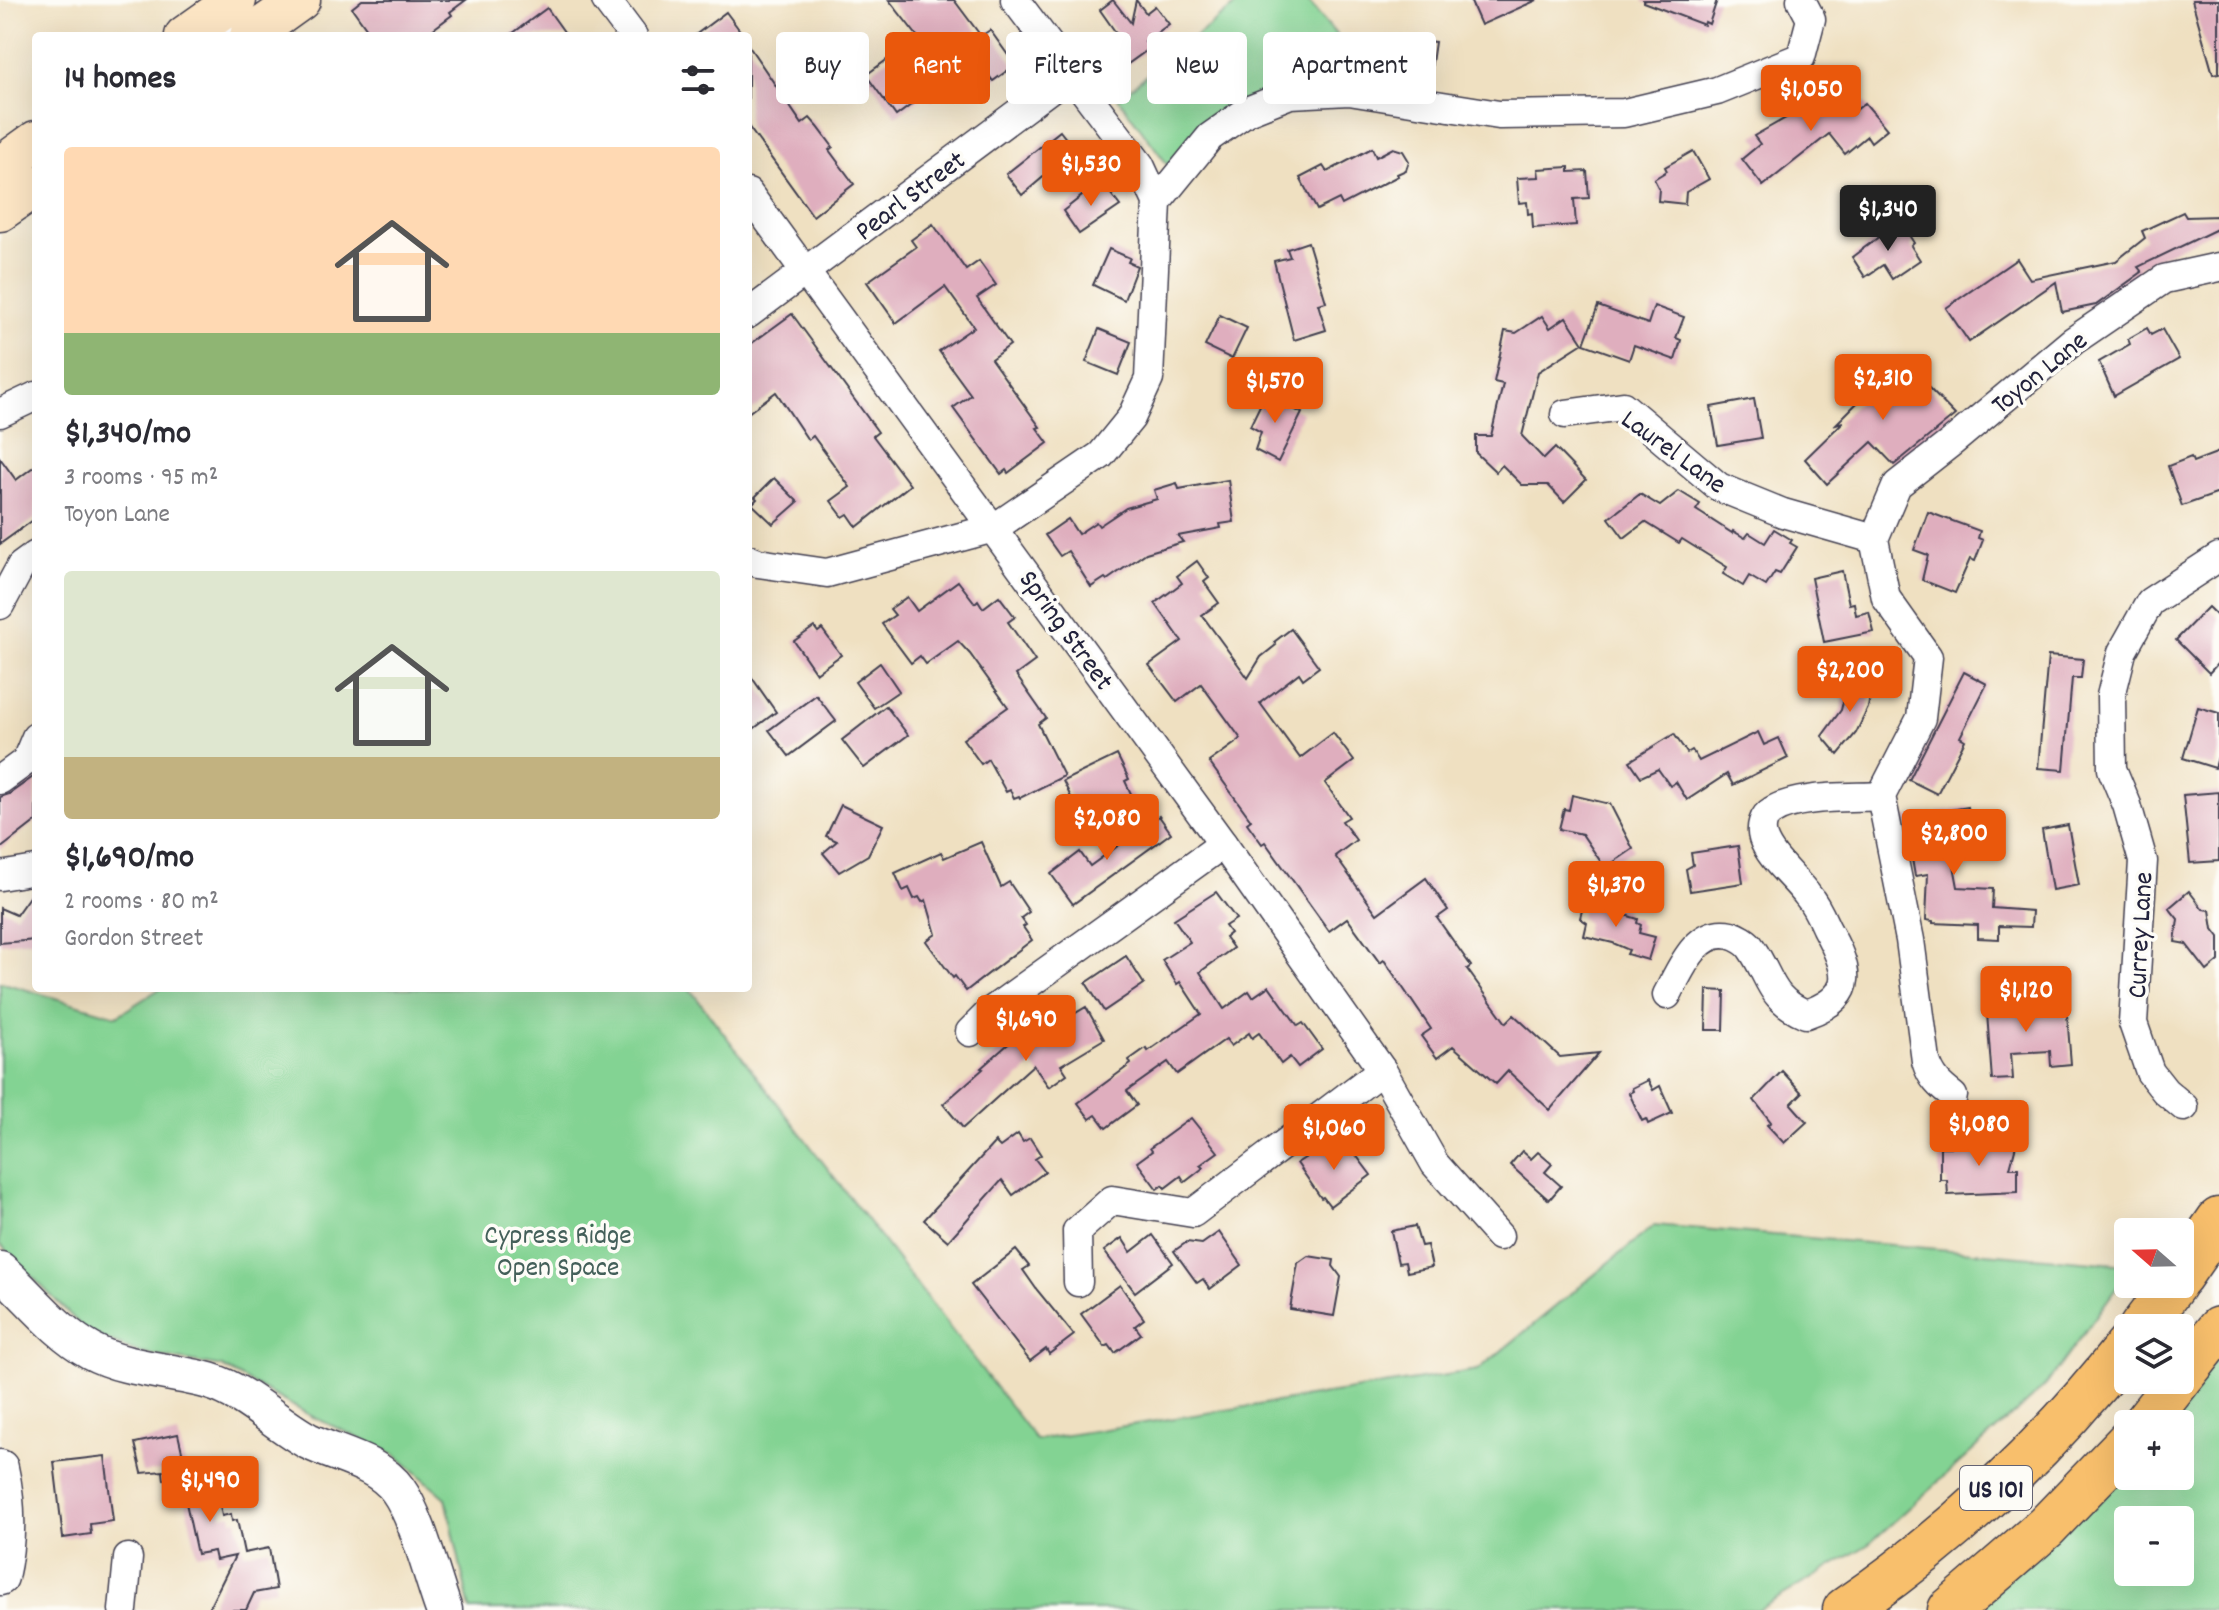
<!DOCTYPE html>
<html lang="en">
<head>
<meta charset="utf-8">
<style>
  body { margin:0; font-family:Dekko,sans-serif; background:#f7f7f7; color:#2b2b33; height:100vh; display:flex; flex-direction:column; font-size:30px; white-space:nowrap }
  * { box-sizing:border-box; margin:0 }
  p { font-size:26px; color:#7c7c81 }
  .icon { flex:none; width:44px; height:44px; fill:none; stroke:currentColor; stroke-width:2; stroke-linecap:round; stroke-linejoin:round }
  .map { position:relative; flex:1; overflow:hidden }
  .details { position:absolute; left:32px; top:32px; width:720px; height:960px; display:flex; flex-direction:column; background:#fff; border-radius:8px; box-shadow:0 8px 32px #0002 }
  .details>* { flex:none }
  .top-card { position:absolute; left:776px; top:32px; width:760px; height:72px; display:flex; gap:16px }
  .needle { width:52px; rotate:290deg }
  .tools { position:absolute; left:2114px; top:1218px; display:grid; gap:16px }
  .tools a { display:grid; place-items:center; width:80px; height:80px; border-radius:8px; background:#fff; box-shadow:0 8px 32px #0002; font-size:40px }
  .price { position:absolute; translate:-50% -68px; padding:0 18px; border-radius:8px; background:#ea580c; color:#fff; font-size:26px; line-height:52px; filter:drop-shadow(0 2px 4px #0008) }
  .price::after { content:''; position:absolute; left:50%; top:48px; width:24px; height:18px; margin-left:-12px; background:inherit; clip-path:polygon(0 0,100% 0,50% 100%) }
  .price.active { background:#222; color:#fff }
  ul { padding:0; list-style:none }
  li { display:grid; align-content:center; gap:16px; height:424px; padding:0 32px }
  li span { display:grid; place-items:center; height:248px; border-radius:8px; color:#555 }
  li>.icon { margin-inline-start:auto }
  span .icon { width:144px; height:144px; fill:#fffc; stroke-width:1 }
  li b { font-size:34px }
  h2 { display:flex; justify-content:space-between; align-items:center; height:96px; padding:0 32px; font-size:34px }
  .tag { padding:0 28px; border-radius:8px; background:#fff; box-shadow:0 8px 32px #0002; font-size:28px; line-height:72px }
  .tag.active { background:#ea580c; color:#fff }
  .map>svg:first-child { display:block }
  .green { fill:#83d393; stroke:#527a67; stroke-width:2; fill-rule:evenodd }
  .building { fill:#dfaebe }
  .lines { fill:none; stroke-linecap:round; stroke-linejoin:round }
  .minor-casing { stroke:#413e4f; stroke-width:31 }
  .tertiary-casing { stroke:#413e4f; stroke-width:39 }
  .secondary-casing { stroke:#413e4f; stroke-width:43 }
  .motorway-casing { stroke:#413e4f; stroke-width:47 }
  .minor { stroke:#fff; stroke-width:28 }
  .tertiary { stroke:#fff; stroke-width:36 }
  .secondary { stroke:#fce5c4; stroke-width:40 }
  .motorway { stroke:#f8bf6c; stroke-width:44 }
  .labels { text-anchor:middle; stroke-width:7; stroke-linejoin:round; paint-order:stroke }
  .shield { fill:#fdfcf7; stroke:#646373; stroke-width:2 }
  .shield-label { font-size:26px; font-weight:bold; fill:#22223b }
  .street-label { font-size:28px; fill:#22223b; stroke:#fdfcf7 }
  .park-label { font-size:28px; fill:#44605a; stroke:#fdfcf7 }
</style>
</head>
<body>
<div class="map">
<svg width="2219" height="1610" viewBox="0 0 2219 1610">
  <rect width="100%" height="100%" fill="#fdfcf7"/>
  <filter id="ink" filterUnits="userSpaceOnUse"><feTurbulence type="fractalNoise" baseFrequency=".0125" numOctaves="2"/><feDisplacementMap in="SourceGraphic" scale="16" xChannelSelector="R" yChannelSelector="G"/><feConvolveMatrix kernelMatrix="1 2 1 2 8 2 1 2 1" color-interpolation-filters="sRGB"/></filter>
  <filter id="wash" filterUnits="userSpaceOnUse"><feTurbulence type="fractalNoise" baseFrequency=".006" numOctaves="4" result="noise"/><feDisplacementMap in="SourceGraphic" scale="32" xChannelSelector="R" yChannelSelector="G"/><feGaussianBlur stdDeviation="1.8" result="paint"/><feColorMatrix in="noise" values="0 0 0 0 0 0 0 0 0 0 0 0 0 0 0 0 0 1.4 0 .05"/><feComposite in="paint" operator="in"/></filter>
  <g filter="url(#wash)">
    <rect width="100%" height="100%" fill="#efe0c1"/>
    <g class="green">
      <polygon points="1242,0 1307,0 1344,44 1349,91 1290,94 1176,176 1118,98"/>
      <polygon points="0,982 117,1016 161,988 689,988 1036,1440 1478,1370 1655,1225 2128,1265 2128,1272 2046,1385 1869,1544 1758,1610 470,1610 446,1498 396,1455 313,1417 222,1367 140,1353 87,1332 0,1244"/>
      <path d="M2219 1329V1610H1950L2128 1442V1476H2180V1424H2144ZM2128 1520H2180V1572H2128Z"/>
    </g>
    <g id="blocks">
      <g class="building">
        <polygon points="362,0 466,0 450,12 452,15 424,36 372,36 352,8"/>
        <polygon points="889,0 954,0 981,36 990,30 1015,65 993,81 960,37 930,59 950,87 931,101 926,94 896,116 866,75 918,37"/>
        <polygon points="1113,0 1131,23 1136,0 1146,13 1155,6 1169,24 1145,42 1150,48 1125,66 1111,47 1121,40 1100,10"/>
        <polygon points="1470,0 1537,0 1481,25"/>
        <polygon points="1643,0 1717,0 1709,24 1705,22 1704,25 1643,2"/>
        <polygon points="2192,0 2219,0 2219,73 2213,74"/>
        <polygon points="547,8 567,36 509,36"/>
        <polygon points="726,12 744,36 694,36"/>
        <polygon points="1387,37 1435,42 1431,70 1383,65"/>
        <polygon points="748,45 802,124 810,118 818,127 833,147 829,150 854,184 813,216 748,126"/>
        <polygon points="1826,83 1851,114 1865,103 1887,129 1871,142 1867,136 1845,154 1829,134 1763,186 1742,159 1760,144 1754,136 1807,106 1803,102"/>
        <polygon points="1060,131 1075,150 1022,195 1006,174"/>
        <polygon points="1372,148 1376,157 1393,148 1403,151 1409,161 1406,170 1397,174 1398,176 1342,205 1339,199 1317,210 1300,178 1323,166 1327,172"/>
        <polygon points="1693,151 1709,179 1686,192 1685,204 1658,201 1659,189 1654,179 1667,171 1665,167"/>
        <polygon points="1569,167 1569,172 1587,171 1589,198 1574,199 1576,225 1533,228 1532,213 1528,214 1527,202 1519,203 1517,178 1539,177 1538,169"/>
        <polygon points="1101,181 1120,206 1079,234 1063,211"/>
        <polygon points="2183,212 2186,217 2219,216 2219,228 2138,267 2142,272 2096,305 2062,312 2056,282 1969,342 1946,308 2017,259 2030,279 2116,261 2145,238 2142,231"/>
        <polygon points="933,224 966,270 979,261 996,285 977,298 1010,345 991,359 1040,427 1037,428 1048,443 1008,473 1006,470 1001,474 953,408 971,395 939,351 974,327 945,287 896,323 867,282 916,247 911,240"/>
        <polygon points="1896,224 1898,226 1902,224 1914,243 1911,246 1920,260 1892,279 1883,265 1865,277 1852,257"/>
        <polygon points="1308,242 1326,302 1318,304 1326,330 1294,340 1274,261 1290,257 1287,249"/>
        <polygon points="1109,249 1130,258 1128,262 1137,266 1124,300 1093,285"/>
        <polygon points="1598,306 1648,324 1654,306 1684,317 1676,338 1681,340 1675,360 1634,345 1629,360 1584,344"/>
        <polygon points="792,314 878,432 873,436 910,485 857,527 848,514 843,517 831,501 850,487 813,436 808,440 776,392 748,413 748,346"/>
        <polygon points="1220,315 1247,328 1232,359 1205,346"/>
        <polygon points="1542,316 1550,328 1566,317 1583,343 1538,372 1522,436 1544,459 1555,448 1586,480 1564,502 1548,485 1522,485 1502,465 1496,472 1476,453 1476,436 1491,436 1503,384 1494,382 1505,331 1516,333"/>
        <polygon points="2147,328 2151,335 2162,329 2179,359 2114,396 2099,362 2130,344 2128,339"/>
        <polygon points="1099,329 1131,342 1118,375 1086,362"/>
        <polygon points="1899,357 1955,415 1894,465 1872,442 1827,484 1805,459 1843,422 1836,424 1871,389 1869,386"/>
        <polygon points="1274,390 1282,394 1287,406 1302,413 1278,462 1255,450 1261,432 1250,426 1265,395"/>
        <polygon points="1754,399 1761,438 1718,445 1711,407"/>
        <polygon points="2219,452 2219,493 2182,506 2168,466 2191,457 2193,462"/>
        <polygon points="0,458 16,480 36,465 36,518 0,544"/>
        <polygon points="774,478 798,502 773,524 752,504 757,499 755,497"/>
        <polygon points="1228,480 1234,522 1220,524 1221,528 1178,536 1183,542 1146,553 1107,580 1105,578 1091,587 1068,551 1060,556 1045,535 1068,519 1078,534 1096,522 1099,526 1126,508 1157,499 1154,490 1177,483 1179,489"/>
        <polygon points="1679,491 1700,504 1696,510 1732,533 1733,531 1745,538 1749,533 1765,543 1774,529 1792,540 1790,543 1797,547 1780,574 1775,572 1766,586 1749,576 1743,586 1723,574 1727,567 1682,539 1679,543 1645,522 1624,538 1609,518 1640,494 1660,506"/>
        <polygon points="1928,512 1980,531 1978,538 1983,540 1975,561 1970,559 1955,593 1922,580 1928,555 1914,550"/>
        <polygon points="1197,561 1209,578 1204,582 1219,603 1202,615 1248,678 1261,657 1276,645 1274,642 1291,629 1319,667 1303,679 1299,673 1260,703 1300,758 1333,733 1354,761 1325,783 1349,817 1342,821 1356,840 1335,856 1377,914 1426,878 1448,910 1437,918 1471,966 1467,969 1506,1023 1514,1015 1560,1057 1599,1053 1550,1110 1508,1071 1496,1084 1453,1046 1437,1058 1421,1036 1431,1029 1384,960 1380,963 1347,918 1329,931 1265,842 1262,844 1247,823 1251,820 1209,762 1241,739 1201,684 1177,702 1149,665 1182,641 1155,603 1182,583 1177,576"/>
        <polygon points="1842,571 1849,604 1854,603 1856,615 1869,612 1874,632 1824,642 1811,578"/>
        <polygon points="958,581 975,603 978,600 983,608 999,596 1015,617 1008,622 1035,661 1016,675 1046,718 1038,724 1064,776 1020,798 1019,796 1014,798 1010,790 1006,792 988,759 981,764 963,739 1008,707 970,654 958,641 926,664 920,656 911,663 882,624 895,615 890,609 907,597 917,611"/>
        <polygon points="2208,607 2219,618 2219,662 2209,673 2176,640"/>
        <polygon points="814,627 818,632 822,629 841,655 816,673 794,641"/>
        <polygon points="2048,656 2083,659 2081,678 2072,678 2064,770 2038,768"/>
        <polygon points="880,663 899,691 874,708 855,682"/>
        <polygon points="748,672 776,712 748,733"/>
        <polygon points="1964,672 1987,684 1960,737 1965,740 1937,794 1909,780"/>
        <polygon points="1849,678 1873,679 1871,691 1868,708 1856,733 1838,755 1822,736 1841,710"/>
        <polygon points="816,695 836,721 789,756 769,730"/>
        <polygon points="886,706 908,735 864,768 842,740"/>
        <polygon points="2198,707 2219,713 2219,753 2215,768 2183,758"/>
        <polygon points="1758,732 1764,745 1779,738 1788,758 1733,785 1727,774 1687,800 1676,782 1670,786 1658,769 1641,777 1630,761 1674,734 1687,753 1692,750 1699,761"/>
        <polygon points="1117,755 1129,779 1125,781 1134,800 1084,824 1063,781"/>
        <polygon points="36,775 36,821 0,849 0,797 9,794"/>
        <polygon points="2219,792 2219,861 2190,863 2183,795"/>
        <polygon points="1572,795 1610,804 1633,849 1605,868 1582,834 1559,829 1564,809 1569,810"/>
        <polygon points="841,805 883,825 868,855 839,872 823,853 837,841 826,836"/>
        <polygon points="1968,807 1972,828 1948,833 1958,887 1993,889 1992,908 2032,911 2031,927 1999,926 1999,939 1978,938 1978,925 1933,923 1933,921 1926,920 1928,874 1915,876 1905,818"/>
        <polygon points="1159,816 1171,833 1073,904 1051,874 1080,852 1090,866"/>
        <polygon points="2068,825 2079,885 2052,890 2042,830"/>
        <polygon points="981,842 1001,887 1009,882 1029,912 1021,918 1026,925 1023,927 1032,940 966,991 955,976 953,978 926,941 936,934 926,900 922,902 919,897 914,899 909,888 903,891 895,873 941,852 944,858"/>
        <polygon points="1738,846 1743,883 1690,891 1686,869 1693,865 1691,853"/>
        <polygon points="36,887 36,940 0,943 0,908 16,915"/>
        <polygon points="2189,891 2203,909 2210,910 2213,929 2219,937 2219,961 2207,971 2186,944 2175,942 2178,919 2169,908"/>
        <polygon points="1216,892 1236,919 1225,926 1230,933 1225,937 1233,948 1200,972 1224,1009 1249,991 1253,997 1269,986 1298,1026 1303,1023 1322,1049 1298,1067 1290,1057 1281,1064 1259,1033 1252,1038 1249,1033 1231,1046 1226,1039 1177,1074 1168,1062 1127,1091 1137,1105 1106,1128 1096,1115 1090,1119 1078,1103 1131,1064 1129,1060 1146,1048 1148,1051 1201,1014 1180,982 1177,984 1162,960 1190,942 1174,919"/>
        <polygon points="1585,899 1626,910 1625,915 1638,919 1637,923 1641,925 1639,933 1655,937 1648,960 1627,954 1629,950 1613,943 1584,936 1587,923 1580,918"/>
        <polygon points="1126,956 1144,984 1104,1011 1086,983"/>
        <polygon points="1707,990 1725,991 1724,1030 1706,1030"/>
        <polygon points="2007,998 2008,1006 2066,1002 2071,1064 2051,1066 2050,1051 2011,1053 2013,1079 1992,1080 1986,1000"/>
        <polygon points="1086,1007 1104,1039 1061,1065 1067,1074 1049,1087 1033,1065 963,1128 943,1104 983,1069 981,1068 1014,1039 1013,1038 1034,1021 1044,1032"/>
        <polygon points="1782,1071 1802,1093 1791,1104 1807,1122 1784,1143 1767,1125 1771,1122 1754,1100"/>
        <polygon points="1648,1080 1653,1090 1660,1086 1672,1113 1648,1124 1646,1119 1642,1121 1629,1093 1633,1091 1632,1088"/>
        <polygon points="1191,1118 1218,1152 1200,1165 1203,1168 1185,1182 1181,1176 1165,1188 1163,1185 1157,1189 1137,1162 1152,1151 1150,1148"/>
        <polygon points="1018,1134 1023,1142 1030,1138 1041,1155 1035,1159 1045,1172 1013,1195 1002,1180 948,1241 924,1220 995,1142 1000,1147"/>
        <polygon points="1974,1136 2016,1145 2010,1168 2018,1168 2018,1192 1948,1195 1947,1180 1940,1180 1940,1147 1972,1147"/>
        <polygon points="1330,1142 1336,1150 1346,1142 1371,1175 1330,1206 1323,1197 1321,1198 1297,1163"/>
        <polygon points="1522,1151 1531,1159 1538,1152 1552,1164 1545,1172 1561,1186 1549,1200 1510,1165"/>
        <polygon points="1415,1226 1421,1246 1427,1245 1432,1267 1407,1272 1405,1262 1398,1263 1391,1231"/>
        <polygon points="1219,1232 1242,1265 1210,1289 1203,1279 1197,1283 1174,1251 1187,1242 1202,1244"/>
        <polygon points="1153,1235 1173,1263 1135,1292 1104,1251 1122,1238 1131,1252"/>
        <polygon points="1016,1250 1029,1266 1023,1270 1037,1290 1074,1335 1049,1354 1046,1349 1030,1361 971,1285"/>
        <polygon points="1308,1256 1334,1260 1333,1266 1341,1277 1334,1316 1290,1309 1298,1263"/>
        <polygon points="1120,1285 1144,1319 1135,1326 1141,1334 1115,1353 1109,1345 1105,1347 1081,1314"/>
        <polygon points="178,1434 187,1473 213,1468 222,1516 231,1514 232,1521 237,1520 244,1553 269,1548 276,1589 254,1593 246,1610 208,1610 235,1556 216,1560 214,1551 197,1554 185,1498 176,1500 173,1478 164,1480 163,1471 142,1473 135,1443"/>
        <polygon points="105,1456 113,1521 90,1524 91,1534 63,1538 54,1462"/>
      </g>
    </g>
  </g>
  <g filter="url(#ink)">
    <use href="#blocks" fill-opacity="0" stroke="#413e4f" stroke-width="2"/>
    <g class="lines">
      <defs>
        <g id="minor">
          <polyline points="606,0 633,36"/>
          <polyline points="215,15 229,36"/>
          <polyline points="748,193 1223,844 1382,1070 1435,1164 1499,1236"/>
          <polyline points="1157,202 1210,137 1247,111 1290,94 1349,91 1499,115 1624,113 1717,91 1801,57 1811,19 1801,0"/>
          <polyline points="748,314 1070,74"/>
          <polyline points="0,413 36,396"/>
          <polyline points="1565,414 1623,406 1719,487 1783,513 1874,539"/>
          <polyline points="748,559 758,563 827,573 994,528 1101,455 1131,418 1149,379 1157,202 1140,165 1015,0"/>
          <polyline points="0,605 21,566 36,555"/>
          <polyline points="0,780 26,761 36,737"/>
          <polyline points="0,876 36,870"/>
          <path d="M1667 995C1680 971 1696 927 1731 935 1738 937 1747 942 1751 948 1772 978 1768 998 1806 1014 1859 996 1848 968 1826 928 1821 917 1816 905 1808 896 1795 878 1770 859 1763 838 1760 828 1763 816 1772 811 1796 795 1851 798 1881 796"/>
          <polyline points="970,1032 991,1011 1223,844"/>
          <path d="M1953 1096C1940 1086 1931 1078 1926 1061L1910 940 1881 796 1921 718 1928 657 1886 598 1874 539 1897 485 1952 442 2073 341 2164 279 2219 267"/>
          <polyline points="2184,1107 2165,1091 2150,1072 2133,1023 2143,861 2127,805 2112,769 2111,696 2122,652 2150,602 2219,557"/>
          <polyline points="1078,1282 1077,1231 1112,1200 1193,1213 1382,1070"/>
          <polyline points="123,1610 128,1558"/>
        </g>
        <g id="tertiary">
          <path d="M0 1270C30 1297 55 1331 91 1351 126 1370 172 1370 209 1381 246 1392 275 1423 308 1441 338 1456 378 1462 398 1490 417 1516 432 1578 444 1610"/>
          <path d="M0 1468C8 1503 8 1542 0 1577"/>
        </g>
        <g id="secondary">
          <polyline points="185,36 236,0"/>
          <polyline points="250,36 300,0"/>
          <polyline points="0,167 36,141"/>
          <polyline points="0,211 36,186"/>
        </g>
        <g id="motorway">
          <polyline points="2180,1276 2219,1220"/>
          <polyline points="2141,1328 2174,1284"/>
          <polyline points="2144,1424 2219,1329"/>
          <path d="M1845 1610C1952 1537 2048 1447 2128 1345"/>
          <polyline points="1950,1610 2046,1527 2128,1442"/>
        </g>
      </defs>
      <use href="#minor" class="minor-casing"/>
      <use href="#tertiary" class="tertiary-casing"/>
      <use href="#secondary" class="secondary-casing"/>
      <use href="#motorway" class="motorway-casing"/>
      <use href="#minor" class="minor"/>
      <use href="#tertiary" class="tertiary"/>
      <use href="#secondary" class="secondary"/>
      <use href="#motorway" class="motorway"/>
    </g>
  </g>
  <g class="labels">
    <rect class="shield" x="1960" y="1466" width="72" height="44" rx="6"/>
    <g class="shield-label">
      <text x="1996" y="1497">US 101</text>
    </g>
    <g class="street-label">
      <text transform="translate(909 194) rotate(-37)" y="10">Pearl Street</text>
      <text transform="translate(2038 371) rotate(-39)" y="10">Toyon Lane</text>
      <text transform="translate(1675 450) rotate(36)" y="10">Laurel Lane</text>
      <text transform="translate(1068 629) rotate(54)" y="10">Spring Street</text>
      <text transform="translate(2138 935) rotate(-87)" y="10">Currey Lane</text>
    </g>
    <g class="park-label">
      <text x="558" y="1243">Cypress Ridge<tspan x="558" dy="32">Open Space</tspan></text>
    </g>
  </g>
</svg>
<div class="tools">
<a><svg class="needle" viewBox="-14 -14 28 28"><path d="M0-13l5 13h-10z" fill="#e53935"/><path d="M0 13l5-13h-10z" fill="#7c7c81"/></svg></a>
<a><svg class="icon" aria-label="layers" viewBox="0 0 24 24"><path d="M12 4l9 5-9 5-9-5zM3 14l9 5 9-5"/></svg></a>
<a>+</a>
<a>−</a>
</div>
<b class="price" style="left:1811px;top:133px">$1,050</b>
<b class="price" style="left:1091px;top:208px">$1,530</b>
<b class="price active" style="left:1888px;top:253px">$1,340</b>
<b class="price" style="left:1883px;top:422px">$2,310</b>
<b class="price" style="left:1275px;top:425px">$1,570</b>
<b class="price" style="left:1850px;top:714px">$2,200</b>
<b class="price" style="left:1107px;top:862px">$2,080</b>
<b class="price" style="left:1954px;top:877px">$2,800</b>
<b class="price" style="left:1616px;top:929px">$1,370</b>
<b class="price" style="left:2026px;top:1034px">$1,120</b>
<b class="price" style="left:1026px;top:1063px">$1,690</b>
<b class="price" style="left:1979px;top:1168px">$1,080</b>
<b class="price" style="left:1334px;top:1172px">$1,060</b>
<b class="price" style="left:210px;top:1524px">$1,490</b>
<div class="top-card">
<a class="tag">Buy</a>
<a class="tag active">Rent</a>
<a class="tag">Filters</a>
<a class="tag">New</a>
<a class="tag">Apartment</a>
</div>
<section class="details">
<h2>14 homes<svg class="icon" aria-label="filters" viewBox="0 0 24 24"><path d="M4 7h16M4 17h16"/><circle cx="9" cy="7" r="2"/><circle cx="15" cy="17" r="2"/></svg></h2>
<ul>
<li><span style="background:linear-gradient(#ffd9b3 75%,#8fb573 0)"><svg class="icon" aria-label="home" viewBox="0 0 24 24"><path d="M3 11l9-7 9 7M6 9v11h12V9"/></svg></span><div><b>$1,340/mo</b><p>3 rooms · 95 m²</p><p>Toyon Lane</p></div></li>
<li><span style="background:linear-gradient(#dfe7d0 75%,#c2b280 0)"><svg class="icon" aria-label="home" viewBox="0 0 24 24"><path d="M3 11l9-7 9 7M6 9v11h12V9"/></svg></span><div><b>$1,690/mo</b><p>2 rooms · 80 m²</p><p>Gordon Street</p></div></li>
</ul>
</section>
</div>
</body>
</html>
